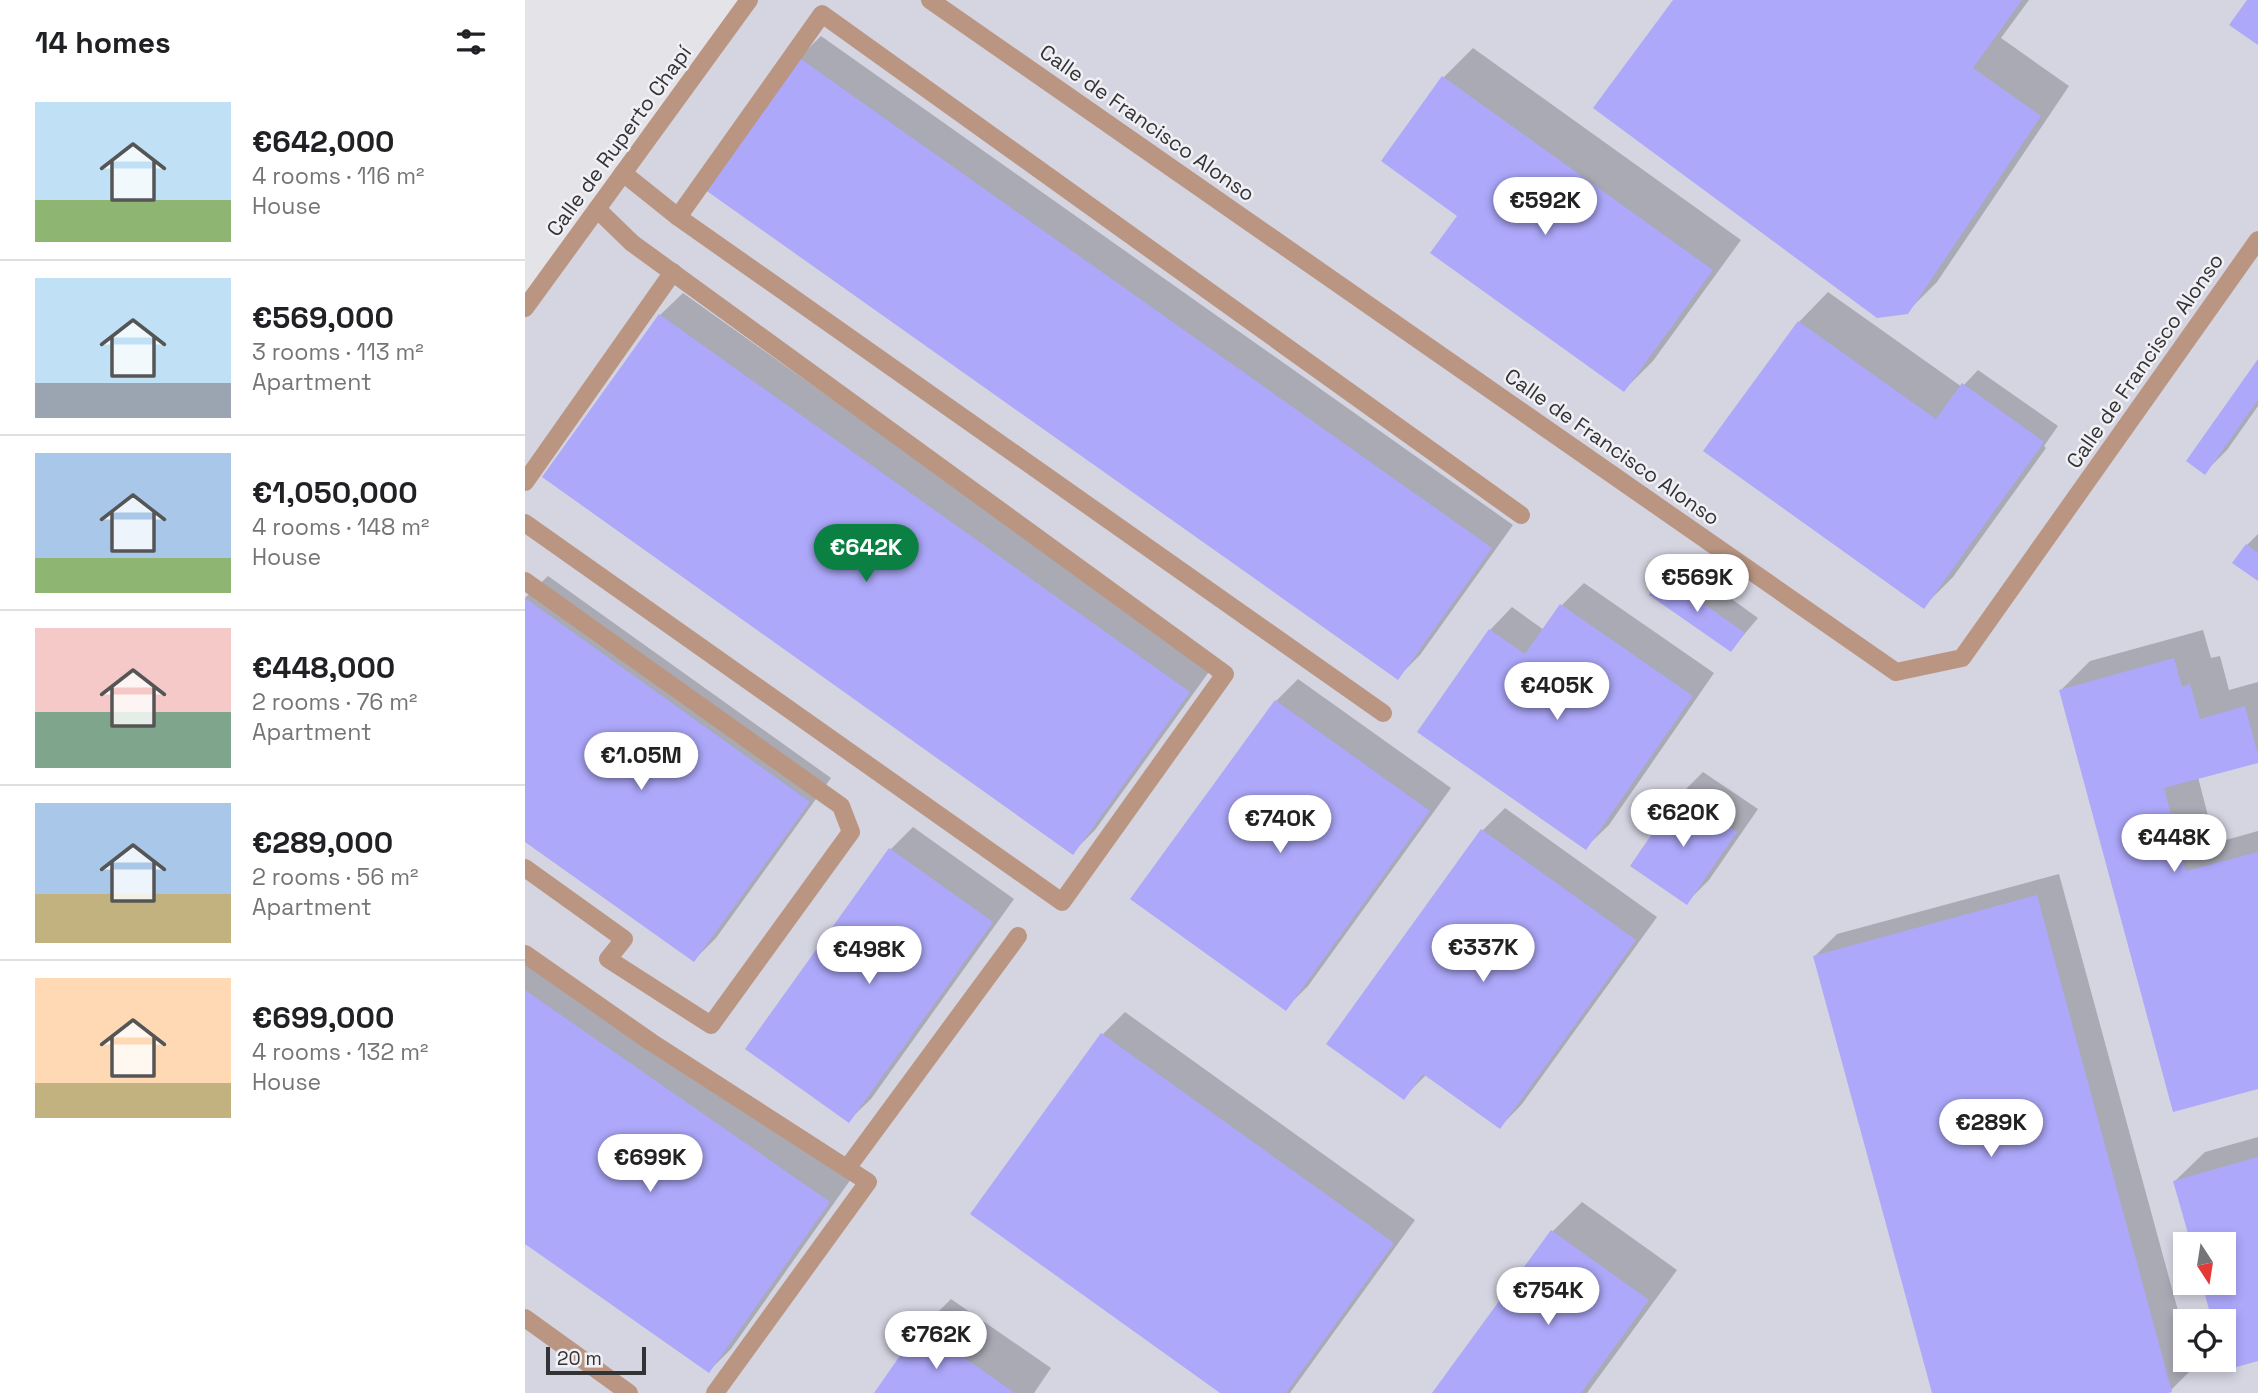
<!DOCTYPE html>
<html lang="en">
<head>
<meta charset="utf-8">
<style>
  body { margin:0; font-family:"Space Grotesk",sans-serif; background:#f6f6f6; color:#202124; height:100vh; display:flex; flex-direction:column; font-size:26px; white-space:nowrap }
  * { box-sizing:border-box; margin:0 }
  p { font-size:23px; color:#757577 }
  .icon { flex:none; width:38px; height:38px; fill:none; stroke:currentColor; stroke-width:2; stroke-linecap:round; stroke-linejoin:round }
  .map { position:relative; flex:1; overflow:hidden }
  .side { display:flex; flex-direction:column; background:#fff; width:525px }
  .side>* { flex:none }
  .needle { width:46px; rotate:168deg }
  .buttons { position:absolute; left:1648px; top:1232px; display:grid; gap:14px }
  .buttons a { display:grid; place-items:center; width:63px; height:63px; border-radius:0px; background:#fff; box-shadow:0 4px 10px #0003; font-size:35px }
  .scale { position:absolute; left:21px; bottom:18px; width:100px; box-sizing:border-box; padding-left:7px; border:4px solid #333335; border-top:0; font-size:19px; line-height:24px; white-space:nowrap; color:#333335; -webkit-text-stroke:5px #f0f0f5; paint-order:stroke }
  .price { position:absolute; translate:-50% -60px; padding:0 16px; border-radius:24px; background:#fff; color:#222; font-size:23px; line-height:46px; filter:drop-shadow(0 2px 4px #0008) }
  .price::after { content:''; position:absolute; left:50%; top:42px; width:21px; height:16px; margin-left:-10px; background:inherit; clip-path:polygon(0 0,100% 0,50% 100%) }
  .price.selected { background:#0b8043; color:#fff }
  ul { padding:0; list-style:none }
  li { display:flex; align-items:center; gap:21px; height:175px; padding:0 35px }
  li+li { border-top:2px solid #e0e0e0 }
  li span { display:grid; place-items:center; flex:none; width:196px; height:140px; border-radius:0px; color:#555 }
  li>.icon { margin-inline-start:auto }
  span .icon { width:84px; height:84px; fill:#fffc; stroke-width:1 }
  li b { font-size:30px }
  h2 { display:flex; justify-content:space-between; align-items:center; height:84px; padding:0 35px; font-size:30px }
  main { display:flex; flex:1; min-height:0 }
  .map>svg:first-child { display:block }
  .built { fill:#d4d5e1; fill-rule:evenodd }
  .shadow { fill:#0003 }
  .building { fill:#ada8fa }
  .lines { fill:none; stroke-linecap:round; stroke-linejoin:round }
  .service { stroke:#ba9682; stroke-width:18 }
  .minor { stroke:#ba9682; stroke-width:18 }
  .labels { text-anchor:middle; stroke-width:5; stroke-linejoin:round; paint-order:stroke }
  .street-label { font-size:21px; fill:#333335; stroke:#f0f0f5 }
</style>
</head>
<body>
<main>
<section class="side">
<h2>14 homes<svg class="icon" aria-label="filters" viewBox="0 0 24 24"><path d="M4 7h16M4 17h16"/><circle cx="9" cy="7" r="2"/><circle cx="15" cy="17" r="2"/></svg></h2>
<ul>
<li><span style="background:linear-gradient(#bfe0f5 70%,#8fb573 0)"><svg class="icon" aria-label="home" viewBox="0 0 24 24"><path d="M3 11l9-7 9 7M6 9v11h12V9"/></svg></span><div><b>€642,000</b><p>4 rooms · 116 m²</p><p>House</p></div></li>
<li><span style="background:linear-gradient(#bfe0f5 75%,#9aa5b1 0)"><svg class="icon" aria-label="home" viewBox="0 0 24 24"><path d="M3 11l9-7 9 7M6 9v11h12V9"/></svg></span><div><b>€569,000</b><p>3 rooms · 113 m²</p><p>Apartment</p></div></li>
<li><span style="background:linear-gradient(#a9c7e8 75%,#8fb573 0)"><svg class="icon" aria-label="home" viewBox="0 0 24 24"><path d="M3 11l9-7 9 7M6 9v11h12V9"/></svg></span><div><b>€1,050,000</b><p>4 rooms · 148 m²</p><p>House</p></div></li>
<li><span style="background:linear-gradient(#f6c9c9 60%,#7fa58c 0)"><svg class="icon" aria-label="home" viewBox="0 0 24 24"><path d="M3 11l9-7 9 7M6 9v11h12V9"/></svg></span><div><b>€448,000</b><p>2 rooms · 76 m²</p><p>Apartment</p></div></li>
<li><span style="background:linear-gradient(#a9c7e8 65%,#c2b280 0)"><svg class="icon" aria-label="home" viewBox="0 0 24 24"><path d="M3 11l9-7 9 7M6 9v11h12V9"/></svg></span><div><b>€289,000</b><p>2 rooms · 56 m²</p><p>Apartment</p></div></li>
<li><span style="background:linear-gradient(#ffd9b3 75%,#c2b280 0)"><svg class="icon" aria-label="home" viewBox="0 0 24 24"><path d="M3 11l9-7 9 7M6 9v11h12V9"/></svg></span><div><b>€699,000</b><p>4 rooms · 132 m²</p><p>House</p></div></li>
</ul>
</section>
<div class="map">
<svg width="1733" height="1393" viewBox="0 0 1733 1393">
  <rect width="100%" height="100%" fill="#e3e3e8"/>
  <path class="built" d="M224 0H1733V1393H0V308ZM1661 1244H1699V1283H1661ZM1661 1321H1699V1360H1661Z"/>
  <g class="shadow">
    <polygon points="1150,0 1504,0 1476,38 1544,86 1412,282 1382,312"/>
    <polygon points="296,36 988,525 895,655 872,678 274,58"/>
    <polygon points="948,48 1216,240 1128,361 1099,390 935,215 919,77"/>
    <polygon points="1303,292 1437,387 1453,370 1533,426 1519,446 1521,448 1428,577 1399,606 1181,451 1274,322"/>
    <polygon points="158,293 686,669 570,830 548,852 135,315"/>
    <polygon points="1733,362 1733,406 1702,450 1680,472"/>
    <polygon points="1733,534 1733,579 1722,545"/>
    <polygon points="1154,561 1233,618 1206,650 1139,576"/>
    <polygon points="23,576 306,778 191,938 169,960 0,839 0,598"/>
    <polygon points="1059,583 1189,673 1084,825 1061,847 894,731 965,630 987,607 1019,630 1037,605"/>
    <polygon points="1678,630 1686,658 1695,656 1704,690 1733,682 1733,761 1673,777 1690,843 1733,831 1733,1088 1536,690 1565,661"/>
    <polygon points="773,679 926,788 783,986 761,1008 751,701"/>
    <polygon points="1178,772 1233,809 1184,880 1162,902 1156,794"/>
    <polygon points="980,808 1132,917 997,1104 975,1127 902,1074 879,1097 958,830"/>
    <polygon points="388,827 489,899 346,1099 323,1121 366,849"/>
    <polygon points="1534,874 1661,1340 1661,1360 1666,1360 1668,1368 1646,1390 1636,1393 1409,1393 1290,956 1312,934"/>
    <polygon points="0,953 326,1179 206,1349 184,1371 0,1242"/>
    <polygon points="600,1012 890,1220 765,1393 698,1393 578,1034"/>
    <polygon points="1733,1137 1733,1360 1699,1321 1689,1321 1678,1283 1699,1283 1699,1244 1668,1244 1650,1181 1680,1152"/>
    <polygon points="1057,1202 1152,1270 1062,1393 909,1393 1028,1231"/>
    <polygon points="426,1299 526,1368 509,1393 352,1393 396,1329"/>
  </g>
  <g class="building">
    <polygon points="1148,0 1497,0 1448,68 1516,116 1383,314 1352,318 1068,108"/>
    <polygon points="1722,0 1733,0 1733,45 1704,25"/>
    <polygon points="273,57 967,548 873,680 179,189"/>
    <polygon points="917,76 1188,270 1099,392 905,253 932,216 856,161"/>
    <polygon points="134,314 665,692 548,855 17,477"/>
    <polygon points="1273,321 1411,419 1437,383 1519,442 1399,609 1178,451"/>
    <polygon points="1733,359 1733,400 1680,475 1661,461"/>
    <polygon points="1721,544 1733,553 1733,581 1707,563"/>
    <polygon points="1138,575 1220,633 1206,652 1124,595"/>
    <polygon points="0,598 285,802 169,962 0,842"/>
    <polygon points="1035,604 1168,696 1061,850 892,732 964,629 1000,654"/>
    <polygon points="1649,658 1657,687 1665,684 1675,719 1720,706 1733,755 1733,763 1639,788 1661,871 1733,852 1733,1089 1648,1112 1534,690"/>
    <polygon points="750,700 905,811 761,1011 605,899"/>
    <polygon points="1155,793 1212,832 1162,905 1105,866"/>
    <polygon points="956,829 1111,940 975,1129 898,1074 879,1100 801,1044"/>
    <polygon points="364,848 468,922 324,1123 220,1049"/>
    <polygon points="1512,895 1647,1392 1643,1393 1407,1393 1288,956"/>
    <polygon points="0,990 305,1202 184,1373 0,1244"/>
    <polygon points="576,1033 869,1243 761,1393 695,1393 445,1214"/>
    <polygon points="1733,1157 1733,1361 1701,1370 1698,1360 1699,1321 1687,1321 1677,1283 1699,1283 1699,1244 1666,1244 1648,1181"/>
    <polygon points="1026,1230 1124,1300 1056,1393 907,1393"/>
    <polygon points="395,1327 490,1393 349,1393"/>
  </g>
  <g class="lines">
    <g class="service">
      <polyline points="98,173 153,217 858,713"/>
      <polyline points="153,217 297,14 996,515"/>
      <polyline points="0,482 148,272"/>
      <polyline points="0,523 537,902 700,674 107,243 72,209"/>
      <polyline points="0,581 316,806 326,832 186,1025 83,959 99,939 0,868"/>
      <polyline points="0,954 126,1042 343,1182 190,1393"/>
      <polyline points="323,1167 493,936"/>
      <polyline points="0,1318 104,1393"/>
    </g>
    <g class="minor">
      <polyline points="405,0 1371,672 1437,658 1733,240"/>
      <polyline points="0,308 224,0"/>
    </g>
  </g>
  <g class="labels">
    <g class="street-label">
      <text transform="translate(622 123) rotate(35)" y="7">Calle de Francisco Alonso</text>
      <text transform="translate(94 141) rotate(-54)" y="7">Calle de Ruperto Chapí</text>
      <text transform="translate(1620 361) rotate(-55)" y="7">Calle de Francisco Alonso</text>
      <text transform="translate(1087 447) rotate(35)" y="7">Calle de Francisco Alonso</text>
    </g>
  </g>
</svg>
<div class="buttons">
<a><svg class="needle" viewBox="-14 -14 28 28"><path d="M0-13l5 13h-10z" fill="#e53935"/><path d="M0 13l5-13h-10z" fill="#757577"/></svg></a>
<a><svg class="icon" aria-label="locate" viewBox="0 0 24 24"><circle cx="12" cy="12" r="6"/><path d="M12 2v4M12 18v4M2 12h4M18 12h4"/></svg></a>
</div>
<div class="scale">20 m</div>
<b class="price" style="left:1020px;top:237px">€592K</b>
<b class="price selected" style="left:341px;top:584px">€642K</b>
<b class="price" style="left:1172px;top:614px">€569K</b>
<b class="price" style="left:1032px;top:722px">€405K</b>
<b class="price" style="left:116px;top:792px">€1.05M</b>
<b class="price" style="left:1158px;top:849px">€620K</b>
<b class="price" style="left:755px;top:855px">€740K</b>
<b class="price" style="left:1649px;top:874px">€448K</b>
<b class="price" style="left:958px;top:984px">€337K</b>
<b class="price" style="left:344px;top:986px">€498K</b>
<b class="price" style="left:1466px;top:1159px">€289K</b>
<b class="price" style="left:125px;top:1194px">€699K</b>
<b class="price" style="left:1023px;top:1327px">€754K</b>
<b class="price" style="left:411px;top:1371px">€762K</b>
</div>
</main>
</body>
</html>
